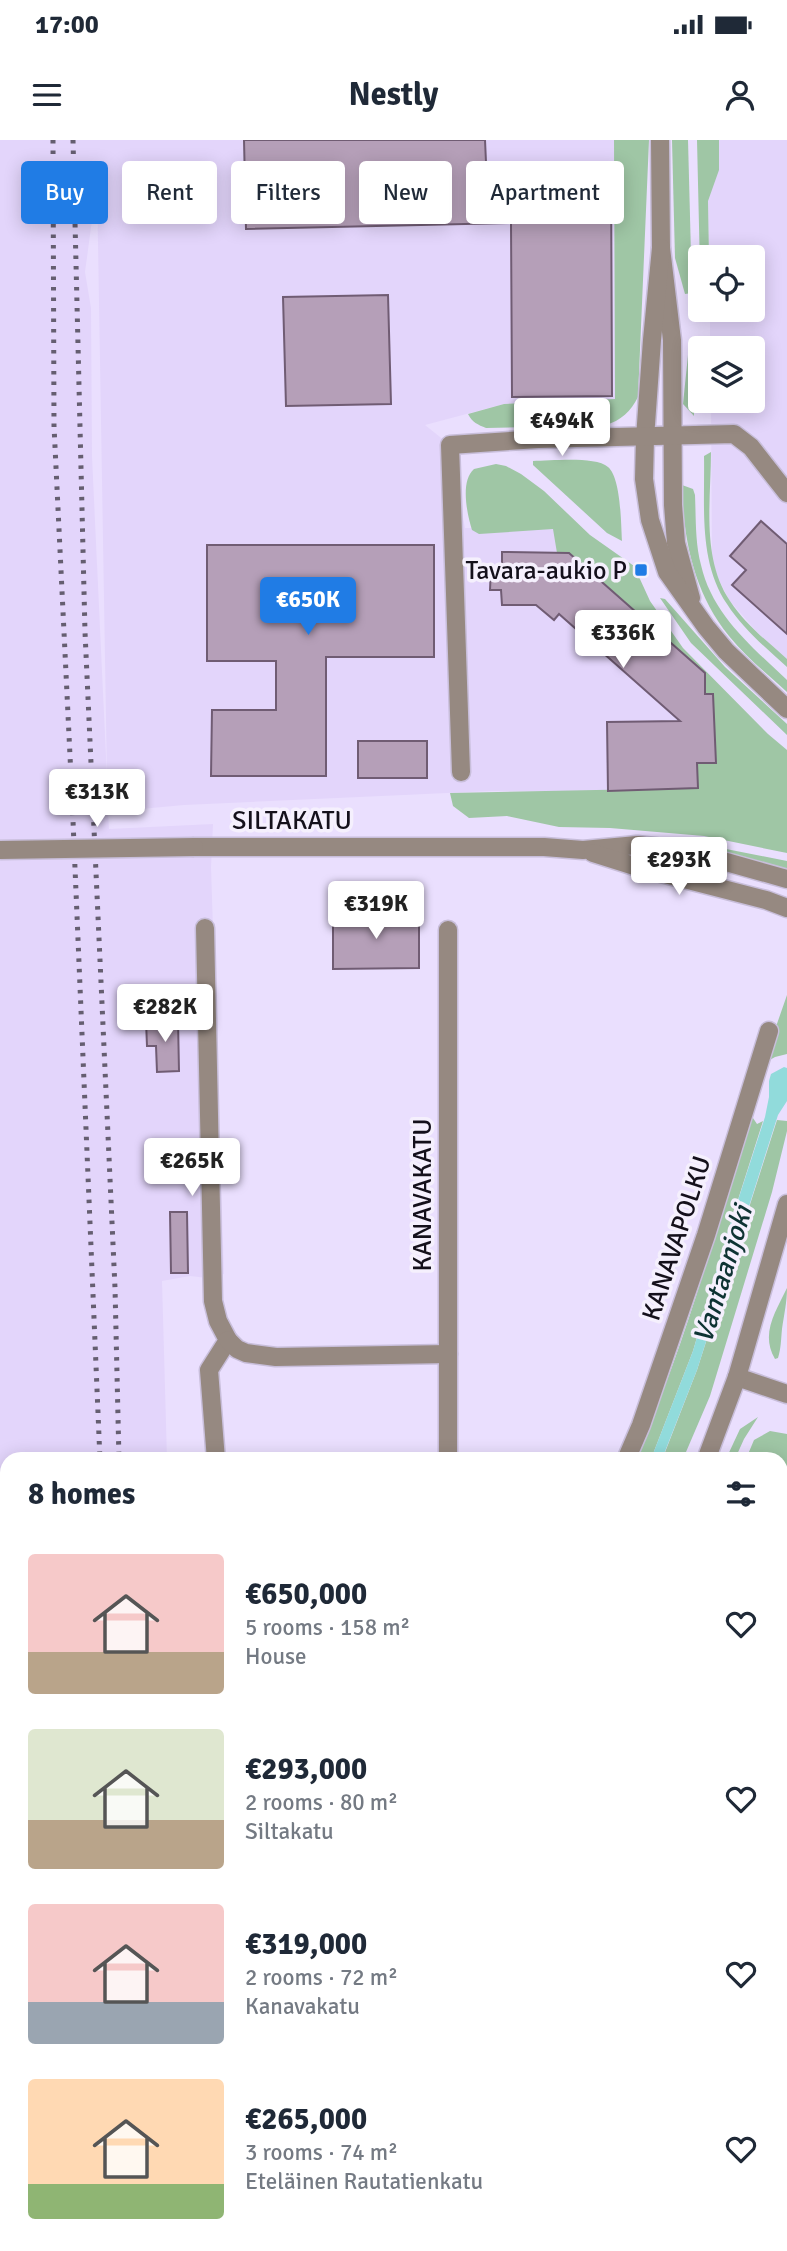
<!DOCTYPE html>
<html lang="en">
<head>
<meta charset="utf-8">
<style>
  body { margin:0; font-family:Signika,sans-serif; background:#f6f6f7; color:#1f2937; height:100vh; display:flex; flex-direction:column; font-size:26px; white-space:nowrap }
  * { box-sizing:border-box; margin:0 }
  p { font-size:23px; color:#747a83 }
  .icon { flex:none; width:38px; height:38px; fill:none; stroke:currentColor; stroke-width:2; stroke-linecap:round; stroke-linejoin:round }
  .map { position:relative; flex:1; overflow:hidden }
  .side { position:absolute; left:0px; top:1312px; width:788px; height:800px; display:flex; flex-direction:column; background:#fff; border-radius:21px 21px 0 0; box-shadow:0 4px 18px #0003 }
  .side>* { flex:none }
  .hud { position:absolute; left:21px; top:21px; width:746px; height:63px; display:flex; gap:14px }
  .fabs { position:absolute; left:688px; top:105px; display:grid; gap:14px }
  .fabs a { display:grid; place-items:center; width:77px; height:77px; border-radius:7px; background:#fff; box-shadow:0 4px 18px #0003; font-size:35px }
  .price { position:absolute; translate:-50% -60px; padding:0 16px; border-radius:7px; background:#fff; color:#222; font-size:23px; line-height:46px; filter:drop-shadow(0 2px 4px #0008) }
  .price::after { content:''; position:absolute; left:50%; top:42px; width:21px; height:16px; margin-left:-10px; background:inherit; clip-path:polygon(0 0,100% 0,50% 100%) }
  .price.selected { background:#207ce5; color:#fff }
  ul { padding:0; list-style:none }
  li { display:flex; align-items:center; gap:21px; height:175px; padding:0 28px }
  li span { display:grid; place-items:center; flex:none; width:196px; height:140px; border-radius:7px; color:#555 }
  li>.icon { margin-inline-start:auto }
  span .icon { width:84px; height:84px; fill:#fffc; stroke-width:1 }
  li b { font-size:30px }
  h2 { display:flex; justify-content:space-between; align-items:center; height:84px; padding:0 28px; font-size:30px }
  .chip { padding:0 24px; border-radius:7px; background:#fff; box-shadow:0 4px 18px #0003; font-size:24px; line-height:63px }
  .chip.selected { background:#207ce5; color:#fff }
  .status { display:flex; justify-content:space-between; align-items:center; height:49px; padding:0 35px; background:#fff; direction:ltr }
  .status svg { height:19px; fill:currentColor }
  header { display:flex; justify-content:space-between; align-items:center; height:91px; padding:0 28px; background:#fff; font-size:32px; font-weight:800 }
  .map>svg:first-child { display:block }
  .built { fill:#e3d5fb; fill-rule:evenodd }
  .green { fill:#9fc6a5 }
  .water { fill:#91dbdb }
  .building { fill:#b59fb8; stroke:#705c73; stroke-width:2 }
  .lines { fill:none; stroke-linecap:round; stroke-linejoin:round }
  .minor-casing { stroke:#c8beda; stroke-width:21 }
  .minor { stroke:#968981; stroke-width:18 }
  .rail { stroke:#655e70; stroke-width:5; stroke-dasharray:3.5 7; stroke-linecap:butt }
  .minor-bridge-casing { stroke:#c8beda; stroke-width:21; stroke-linecap:butt }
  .minor-bridge { stroke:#968981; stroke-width:18 }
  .poi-dot { fill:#207ce5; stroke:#f5f0fd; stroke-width:2.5 }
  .labels { text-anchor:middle; stroke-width:7; stroke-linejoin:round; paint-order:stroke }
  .poi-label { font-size:26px; fill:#14101b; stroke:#f5f0fd; text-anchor:end }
  .street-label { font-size:26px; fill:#14101b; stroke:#f5f0fd }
  .water-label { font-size:28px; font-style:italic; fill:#0e3333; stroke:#f5f0fd }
</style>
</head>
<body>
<div class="status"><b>17:00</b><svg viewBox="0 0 49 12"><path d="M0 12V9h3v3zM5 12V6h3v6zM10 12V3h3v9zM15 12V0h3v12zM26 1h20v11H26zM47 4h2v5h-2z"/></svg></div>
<header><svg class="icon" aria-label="menu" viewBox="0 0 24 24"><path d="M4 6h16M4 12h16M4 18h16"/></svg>Nestly<svg class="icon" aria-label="person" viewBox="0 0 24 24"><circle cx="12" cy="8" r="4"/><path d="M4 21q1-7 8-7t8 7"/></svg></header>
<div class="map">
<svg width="787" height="2111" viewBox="0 0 787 2111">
  <rect width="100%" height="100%" fill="#eadffe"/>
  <g class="built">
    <path d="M0 0H614L615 260 504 264 425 285 450 305 465 388 553 389 713 554 698 648 608 651H492L184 665 108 672 109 689 213 684 211 727 224 1134 207 1138 190 1136 162 1141 167 1319 7 1320V2105H203V2111H0ZM97 43 107 637V638L92 317 91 168 85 132Z"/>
    <polygon points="707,0 787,0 787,519 757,492 729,460 718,438 712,419 711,261 752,261 752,208 710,208 710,170 752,170 752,117 709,117"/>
    <polygon points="787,1374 787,2111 467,2111 470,2109 478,2109 478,2105 780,2105 780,1382"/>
  </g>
  <g class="green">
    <path d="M614 0H649L638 257C631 271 621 281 605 285L486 288C478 285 472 282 468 274L504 264 615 259Z"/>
    <polygon points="672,0 688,0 692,153 685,154 675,118"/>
    <polygon points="697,0 719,0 719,30 708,61 709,117 700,117 700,129"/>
    <polygon points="688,215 694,217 694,276 683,264"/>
    <path d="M711 312C711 360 701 418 730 461 745 484 767 501 787 519V527C766 508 743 489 727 464 698 421 705 365 704 316Z"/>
    <path d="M533 321C551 321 595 316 608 327 621 338 621 384 622 401L607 393 533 325Z"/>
    <path d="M496 324 506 326 521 334 544 351 590 395 634 426 650 461 683 508 768 594 787 610V713L704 696 610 688 559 687 507 676 469 678 453 666 450 653 697 648V623L713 554H705L704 533 569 413H557L553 389 479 394 472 390C467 374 460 341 474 329Z"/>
    <path d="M682 345 693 349 695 355C696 378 695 403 701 425 712 474 752 507 787 540V552C767 534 746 517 729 496 694 453 683 399 682 345Z"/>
    <polygon points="660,458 665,459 725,527 787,584 787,595 691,503"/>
    <polygon points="721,708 787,721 787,730 717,711"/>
    <polygon points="787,855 787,914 775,917 768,921 771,901"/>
    <path d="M751 975 757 984 763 981 729 1088 693 1211 651 1319 634 1320C685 1209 715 1091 751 975Z"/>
    <polygon points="777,980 787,981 787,991 772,1052 710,1256 683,1319 662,1320 697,1230"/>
    <path d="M787 1148C787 1162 784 1175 782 1189 781 1199 781 1209 778 1218L775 1219C760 1194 776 1171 787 1148Z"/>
    <polygon points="758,1277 744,1299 735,1319 726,1319 740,1289"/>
    <polygon points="770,1291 787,1294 787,1374 781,1382 780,1320 746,1319 754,1300"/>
  </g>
  <polygon class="water" points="784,927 787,928 787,961 778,975 697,1230 662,1319 651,1319 693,1211 729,1088 765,977 769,957 769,941 771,934"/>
  <g class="building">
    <polygon points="244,0 485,0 486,22 611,22 612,256 512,257 511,83 246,89"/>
    <polygon points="388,155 391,264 286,266 283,157"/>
    <polygon points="761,381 787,404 787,494 732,445 746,430 730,416"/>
    <polygon points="207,405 434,405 434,517 326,517 326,636 211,636 212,570 276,570 276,521 207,521"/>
    <polygon points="502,412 569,413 705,533 705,554 713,554 716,623 697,623 698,648 608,651 607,582 680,581 559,474 554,480 536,465 502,465 501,450 490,450 491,427 502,427"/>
    <rect x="358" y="601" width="69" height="37"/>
    <polygon points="419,772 419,828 333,829 333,773"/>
    <polygon points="178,880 179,931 157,932 156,906 147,906 146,881"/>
    <polygon points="170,1072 187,1072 188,1133 171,1133"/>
  </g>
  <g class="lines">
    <defs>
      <g id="minor">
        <polyline points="660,0 661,108 672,200 673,365 676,403 691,458"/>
        <polyline points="661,108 652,200 645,298 644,339 650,380 667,432 706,487 726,511 787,569"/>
        <polyline points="461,632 450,305 538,299 734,294 751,307 787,353"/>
        <polyline points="194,707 544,707 583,710 637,705 671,709 705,716 787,739"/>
        <polyline points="593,713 634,726 766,760 787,768"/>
        <polyline points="205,788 213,1161 218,1181 228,1200 209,1230 216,1320"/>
        <polyline points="228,1200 237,1209 246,1213 276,1217 448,1214"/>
        <polyline points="737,1237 787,1254"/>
        <polyline points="448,1320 448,790"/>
        <polyline points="626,1320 641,1285 706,1095 769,891"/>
        <polyline points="706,1320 737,1237 787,1064"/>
        <polyline points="780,1424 787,1416"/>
        <polyline points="780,1557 787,1558"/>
        <polyline points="355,2111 356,2105"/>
        <polyline points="409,2111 410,2105"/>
      </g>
    </defs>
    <use href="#minor" class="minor-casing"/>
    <use href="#minor" class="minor"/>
    <g class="rail">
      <polyline points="53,0 54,286 72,657 100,1320"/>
      <polyline points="73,0 85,492 115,1148 119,1320"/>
      <polyline points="119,2105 119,2111"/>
      <polyline points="159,2105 159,2111"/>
      <polyline points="63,2111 64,2105"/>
      <polyline points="90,2111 91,2105"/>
      <polyline points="142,2111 142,2105"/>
    </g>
    <defs>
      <polyline id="minor-bridge" points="0,710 194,707"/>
    </defs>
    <use href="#minor-bridge" class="minor-bridge-casing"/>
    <use href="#minor-bridge" class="minor-bridge"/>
  </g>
  <rect class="poi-dot" x="634" y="423" width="14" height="14" rx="3.5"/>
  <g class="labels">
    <g class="poi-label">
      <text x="627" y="439">Tavara-aukio P</text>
    </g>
    <g class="street-label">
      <text x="292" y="689">SILTAKATU</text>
      <text transform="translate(422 1055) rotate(-90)" y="9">KANAVAKATU</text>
      <text transform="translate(676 1098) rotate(-72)" y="9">KANAVAPOLKU</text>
    </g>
    <g class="water-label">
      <text transform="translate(722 1134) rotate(-73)" y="10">Vantaanjoki</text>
    </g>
  </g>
</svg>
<div class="fabs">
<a><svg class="icon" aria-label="locate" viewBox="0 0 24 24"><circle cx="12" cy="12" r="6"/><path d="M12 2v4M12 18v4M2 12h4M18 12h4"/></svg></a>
<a><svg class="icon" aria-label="layers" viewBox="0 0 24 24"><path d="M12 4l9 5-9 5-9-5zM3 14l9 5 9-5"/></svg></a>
</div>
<b class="price" style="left:562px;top:318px">€494K</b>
<b class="price selected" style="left:308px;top:497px">€650K</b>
<b class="price" style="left:623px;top:530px">€336K</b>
<b class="price" style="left:97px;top:689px">€313K</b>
<b class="price" style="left:679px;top:757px">€293K</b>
<b class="price" style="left:376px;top:801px">€319K</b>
<b class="price" style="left:165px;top:904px">€282K</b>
<b class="price" style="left:192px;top:1058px">€265K</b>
<div class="hud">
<a class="chip selected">Buy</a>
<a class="chip">Rent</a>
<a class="chip">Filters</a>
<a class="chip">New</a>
<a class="chip">Apartment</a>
</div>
<section class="side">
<h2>8 homes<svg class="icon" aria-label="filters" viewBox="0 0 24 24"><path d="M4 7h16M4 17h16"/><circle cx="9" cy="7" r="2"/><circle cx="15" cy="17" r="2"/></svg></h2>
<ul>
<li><span style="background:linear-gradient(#f6c9c9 70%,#b9a48a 0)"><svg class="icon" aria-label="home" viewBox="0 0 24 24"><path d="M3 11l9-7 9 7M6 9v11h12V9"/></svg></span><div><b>€650,000</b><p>5 rooms · 158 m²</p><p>House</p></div><svg class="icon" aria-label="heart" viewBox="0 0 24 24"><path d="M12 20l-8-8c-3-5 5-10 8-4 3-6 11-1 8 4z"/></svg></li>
<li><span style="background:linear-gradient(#dfe7d0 65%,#b9a48a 0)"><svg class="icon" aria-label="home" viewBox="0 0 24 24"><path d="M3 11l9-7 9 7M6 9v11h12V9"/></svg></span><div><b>€293,000</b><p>2 rooms · 80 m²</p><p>Siltakatu</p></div><svg class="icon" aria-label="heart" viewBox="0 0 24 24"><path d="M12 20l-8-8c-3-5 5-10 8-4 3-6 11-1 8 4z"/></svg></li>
<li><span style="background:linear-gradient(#f6c9c9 70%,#9aa5b1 0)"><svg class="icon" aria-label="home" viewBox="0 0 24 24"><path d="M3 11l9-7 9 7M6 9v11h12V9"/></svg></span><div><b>€319,000</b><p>2 rooms · 72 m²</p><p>Kanavakatu</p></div><svg class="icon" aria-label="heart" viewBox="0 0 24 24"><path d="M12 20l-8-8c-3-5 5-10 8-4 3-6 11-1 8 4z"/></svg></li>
<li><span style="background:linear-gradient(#ffd9b3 75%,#8fb573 0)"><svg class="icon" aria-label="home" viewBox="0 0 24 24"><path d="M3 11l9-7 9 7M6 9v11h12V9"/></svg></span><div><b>€265,000</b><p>3 rooms · 74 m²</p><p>Eteläinen Rautatienkatu</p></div><svg class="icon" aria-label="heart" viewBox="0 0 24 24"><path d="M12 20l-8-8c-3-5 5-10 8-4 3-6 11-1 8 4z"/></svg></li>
</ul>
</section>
</div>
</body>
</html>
